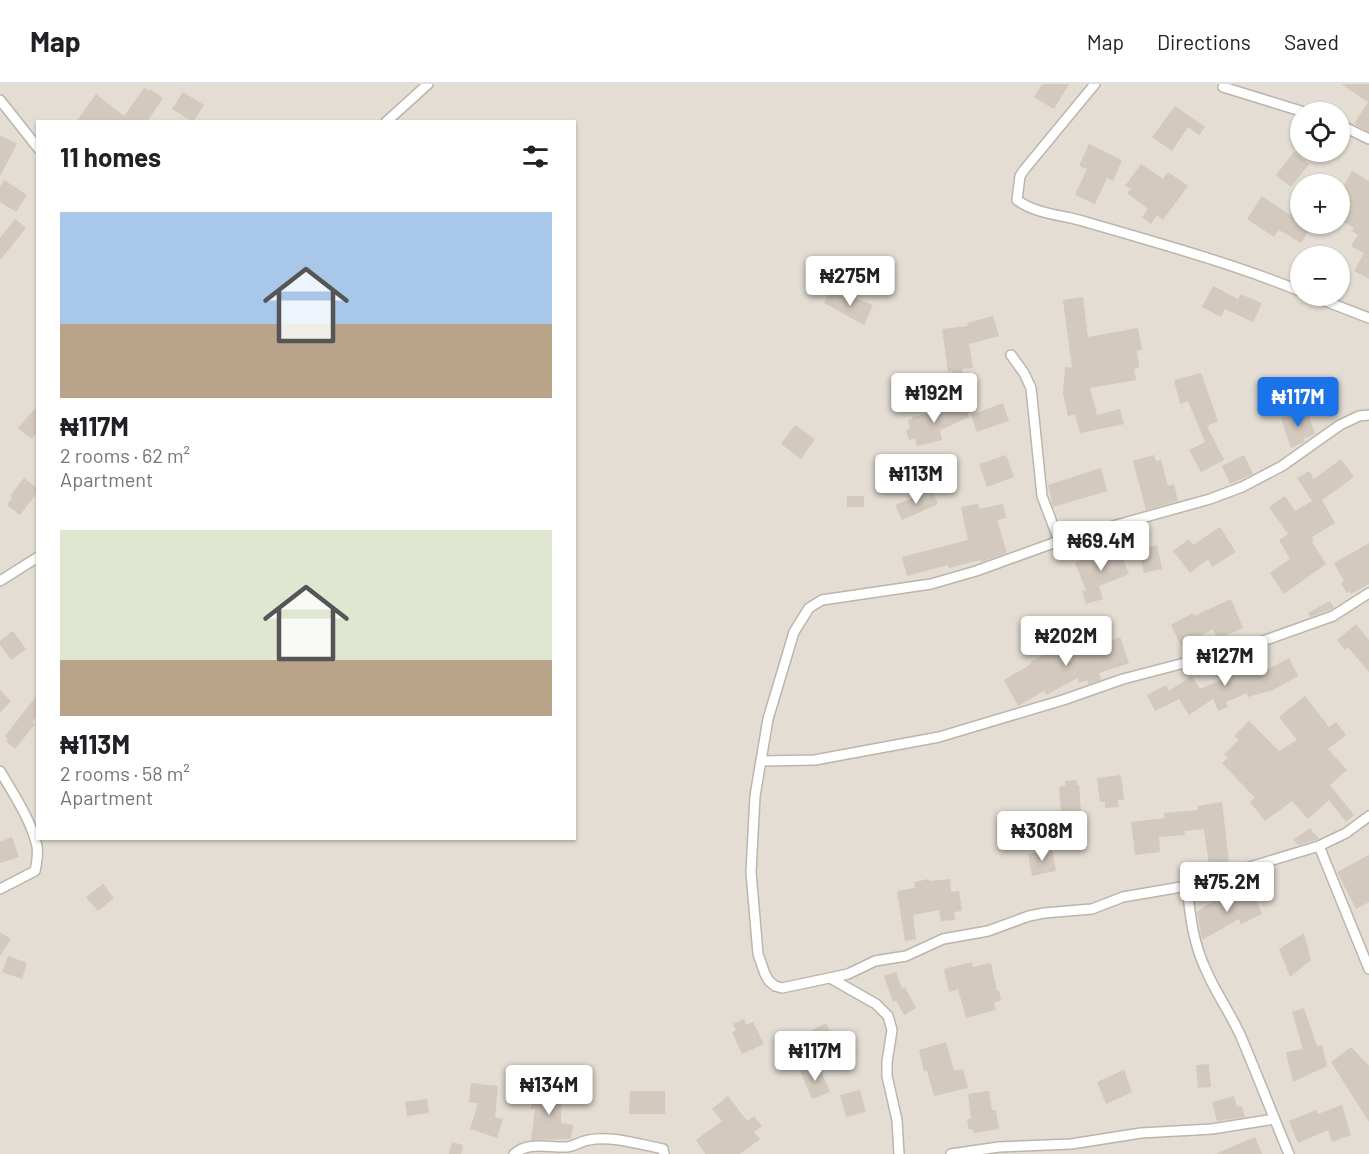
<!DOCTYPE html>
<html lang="en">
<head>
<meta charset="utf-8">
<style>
  body { margin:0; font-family:Barlow,sans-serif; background:#f6f6f6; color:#202124; height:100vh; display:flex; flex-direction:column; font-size:22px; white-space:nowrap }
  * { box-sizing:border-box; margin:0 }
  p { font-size:20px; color:#757577 }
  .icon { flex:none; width:33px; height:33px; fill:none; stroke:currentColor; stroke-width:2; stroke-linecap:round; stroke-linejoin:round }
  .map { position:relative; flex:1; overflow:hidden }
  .side { position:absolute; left:36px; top:36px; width:540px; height:720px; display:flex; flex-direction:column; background:#fff; border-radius:0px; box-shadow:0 2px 4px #0004 }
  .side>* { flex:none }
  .buttons { position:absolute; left:1290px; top:18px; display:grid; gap:12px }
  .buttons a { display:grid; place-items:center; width:60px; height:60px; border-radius:50%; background:#fff; box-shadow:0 2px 4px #0004; font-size:30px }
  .price { position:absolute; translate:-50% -51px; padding:0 14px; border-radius:6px; background:#fff; color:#222; font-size:20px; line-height:39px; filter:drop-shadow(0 2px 3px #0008) }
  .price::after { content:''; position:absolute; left:50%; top:36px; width:18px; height:14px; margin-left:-9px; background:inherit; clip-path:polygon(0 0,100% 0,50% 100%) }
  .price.selected { background:#1a73e8; color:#fff }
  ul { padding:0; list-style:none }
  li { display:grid; align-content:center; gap:12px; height:318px; padding:0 24px }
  li span { display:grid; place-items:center; height:186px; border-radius:0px; color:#555 }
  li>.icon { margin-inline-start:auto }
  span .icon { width:108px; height:108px; fill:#fffc; stroke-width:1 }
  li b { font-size:26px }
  h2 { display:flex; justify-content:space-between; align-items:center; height:72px; padding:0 24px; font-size:26px }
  header { display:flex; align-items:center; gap:36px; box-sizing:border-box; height:84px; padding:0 30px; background:#fff; border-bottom:2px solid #e0e0e0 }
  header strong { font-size:28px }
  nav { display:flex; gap:33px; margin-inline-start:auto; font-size:21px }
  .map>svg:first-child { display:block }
  .residential { fill:#e3ddd3; fill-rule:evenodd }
  .building { fill:#d3c9be }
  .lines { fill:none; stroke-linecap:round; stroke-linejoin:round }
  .street-casing { stroke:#bdb5ab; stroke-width:12 }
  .street { stroke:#fff; stroke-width:9 }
</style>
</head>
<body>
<header>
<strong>Map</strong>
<nav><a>Map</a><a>Directions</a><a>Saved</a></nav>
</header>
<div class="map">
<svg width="1369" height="1070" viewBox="0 0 1369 1070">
  <rect width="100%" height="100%" fill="#f0ece4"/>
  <path class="residential" d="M0 0H1369V1070H0ZM1300 28H1340V68H1300ZM38 38H574V754H38ZM1300 100H1340V140H1300ZM1300 172H1340V212H1300Z"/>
  <g class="building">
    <polygon points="1042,0 1069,0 1054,25 1034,13"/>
    <polygon points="1341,0 1369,0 1369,48 1354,40 1368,18"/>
    <polygon points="144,4 149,7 150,5 163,14 147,38 76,38 96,10 124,32"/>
    <polygon points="183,8 204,21 193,38 172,25"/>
    <polygon points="1175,22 1205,43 1199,51 1188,43 1172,67 1152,53"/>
    <polygon points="0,51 17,60 0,92"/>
    <polygon points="1089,60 1122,76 1113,97 1107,94 1095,120 1075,111 1087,85 1079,82"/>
    <polygon points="1294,68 1309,80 1291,103 1276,91"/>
    <polygon points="1141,80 1163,95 1168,88 1188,102 1163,136 1157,131 1151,140 1142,133 1148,125 1127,109 1131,105 1125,102"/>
    <polygon points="1352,87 1369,97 1369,195 1354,187 1364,169 1351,162 1358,151 1352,147 1354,144 1340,136 1340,109"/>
    <polygon points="4,96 27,111 16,128 0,118 0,103"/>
    <polygon points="1262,112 1290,131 1292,129 1300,134 1300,140 1313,140 1301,159 1279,146 1274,153 1247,135"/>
    <polygon points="15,135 26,144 0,176 0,154"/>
    <polygon points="1340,182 1351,190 1340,207"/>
    <polygon points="1213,202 1238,215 1240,210 1262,219 1253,238 1225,225 1221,233 1202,223"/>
    <polygon points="831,206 851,217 853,213 873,221 864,241 824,219"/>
    <polygon points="1083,213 1088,253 1138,244 1142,266 1137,267 1139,284 1134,285 1136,296 1090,304 1097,331 1120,325 1124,340 1080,349 1075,330 1068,332 1063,309 1065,283 1072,284 1063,216"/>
    <polygon points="993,232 999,252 969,260 973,284 962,285 963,293 953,294 952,287 948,288 942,245 968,242 967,239"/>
    <polygon points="1201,289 1218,337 1207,342 1224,376 1201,388 1189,366 1205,358 1188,317 1180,320 1174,296"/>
    <polygon points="963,319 969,333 940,346 942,356 917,362 915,354 909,356 906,346 910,345 908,336 912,335 912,333 946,326"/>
    <polygon points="1003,319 1009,337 977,348 971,331"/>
    <polygon points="38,321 38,348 31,355 18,344"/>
    <polygon points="1307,326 1315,350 1303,355 1304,358 1291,364 1281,334"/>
    <polygon points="795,341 815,355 801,375 781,360"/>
    <polygon points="1006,371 1014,393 987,403 979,380"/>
    <polygon points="1154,371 1156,377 1161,376 1168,402 1174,400 1178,417 1146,426 1133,377"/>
    <polygon points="1244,371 1253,390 1230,400 1222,382"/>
    <polygon points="1341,375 1354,393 1322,416 1335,439 1312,453 1314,457 1312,458 1326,480 1284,510 1270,489 1290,475 1279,456 1288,450 1269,423 1285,412 1295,427 1312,417 1297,394 1309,387 1314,395"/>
    <polygon points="1101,384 1107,407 1053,423 1048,401"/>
    <polygon points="24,394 38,405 38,407 20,431 7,421 12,414 10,412"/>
    <polygon points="932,406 938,420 902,436 895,421"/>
    <rect x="847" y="412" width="17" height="11"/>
    <polygon points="978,420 979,425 1003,420 1006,434 997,436 1007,469 981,478 980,476 949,484 948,481 907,492 902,473 968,456 961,423"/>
    <polygon points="1220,443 1236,468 1212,483 1208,475 1190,489 1173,467 1189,455 1193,461"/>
    <polygon points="1369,459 1369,500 1351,510 1350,507 1347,509 1341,499 1344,497 1334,479"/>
    <polygon points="1117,461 1129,490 1099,502 1103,515 1086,520 1082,507 1086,506 1075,479"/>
    <polygon points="1157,461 1162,485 1144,489 1139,465"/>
    <polygon points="1231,515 1243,544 1217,555 1213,545 1181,562 1171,541 1193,529 1194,532"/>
    <polygon points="1330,517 1334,524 1310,533 1308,529"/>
    <polygon points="1356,540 1369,556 1369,588 1348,563 1345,566 1337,556"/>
    <polygon points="1076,545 1087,565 1120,553 1129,579 1099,589 1101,596 1088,600 1087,596 1079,599 1078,594 1046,611 1044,607 1018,622 1004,596 1031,580 1030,578 1064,561 1060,554"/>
    <polygon points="13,547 26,565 11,576 0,561 0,557"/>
    <polygon points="1289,574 1298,592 1273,606 1248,613 1247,609 1226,618 1228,623 1218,627 1213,615 1189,631 1179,615 1155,627 1147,611 1166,601 1169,607 1192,592 1200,605 1241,587 1240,584 1260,578 1263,588"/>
    <polygon points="0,606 11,617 0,629"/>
    <polygon points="38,610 38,631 32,638 35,640 15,665 6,657 8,655 5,652"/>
    <polygon points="1305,612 1329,643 1336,638 1346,651 1328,665 1347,686 1330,701 1354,731 1346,738 1329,716 1308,735 1292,717 1265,737 1250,718 1255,714 1222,679 1228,674 1224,670 1239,656 1234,652 1249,637 1279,667 1297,656 1279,633"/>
    <polygon points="1121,691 1124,716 1118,716 1119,723 1105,724 1105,718 1100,718 1097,694"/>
    <polygon points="1077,696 1077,701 1079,701 1081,727 1061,729 1059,703 1065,702 1065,697"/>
    <polygon points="1222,718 1229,778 1209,781 1204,745 1184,747 1185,751 1159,753 1160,768 1135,771 1131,738 1165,734 1164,729 1198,726 1198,722"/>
    <polygon points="1310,744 1319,755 1298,761 1293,756"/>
    <polygon points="12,753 19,773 0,779 0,758"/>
    <polygon points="1052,765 1056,787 1032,792 1028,770"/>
    <polygon points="1369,771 1369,818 1356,825 1337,788"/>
    <polygon points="929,795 930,797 950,795 951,808 959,807 962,827 954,828 955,836 941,837 939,826 913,831 916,855 905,857 897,807 915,804 914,798"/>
    <polygon points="103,800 114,814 98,827 86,813"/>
    <polygon points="1253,808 1262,830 1241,840 1239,835 1202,856 1197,828 1216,815"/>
    <polygon points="0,848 11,855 0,872"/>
    <polygon points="1304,849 1311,876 1290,893 1279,865"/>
    <polygon points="8,872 27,879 22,895 2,888"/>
    <polygon points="972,878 973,883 991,879 997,907 999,907 1001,916 994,919 996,926 966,934 958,905 949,908 944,885"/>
    <polygon points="896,888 902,905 905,903 916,924 904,931 896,916 893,918 884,892"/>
    <polygon points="1304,924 1317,962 1322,961 1327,982 1293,998 1286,968 1303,965 1292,928"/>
    <polygon points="744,935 746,941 753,938 764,960 742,970 732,948 736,946 733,940"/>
    <polygon points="826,939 841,969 827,977 812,946"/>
    <polygon points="946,958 954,987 963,985 968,1004 934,1012 927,987 924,987 919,966"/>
    <polygon points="1351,963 1369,982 1369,1038 1331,978"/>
    <polygon points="818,980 830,1008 812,1015 800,987"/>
    <polygon points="1209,980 1211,1003 1198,1004 1196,981"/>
    <polygon points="1124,986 1132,1008 1106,1020 1097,998"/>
    <polygon points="471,999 498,1002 495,1033 503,1035 497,1054 470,1045 478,1019 469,1018"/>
    <polygon points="533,1004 562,1006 561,1039 573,1041 571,1055 531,1056 535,1025 531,1025"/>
    <polygon points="860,1006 866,1028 846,1033 840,1011"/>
    <polygon points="630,1007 665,1007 665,1030 629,1030"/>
    <polygon points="989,1007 992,1026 996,1026 999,1045 974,1049 973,1045 969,1046 967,1035 971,1035 968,1010"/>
    <polygon points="728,1012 747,1037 754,1032 762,1042 754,1048 760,1055 740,1070 705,1070 696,1056 722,1037 712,1025"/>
    <polygon points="1234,1012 1237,1023 1242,1022 1245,1033 1217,1037 1212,1018"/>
    <polygon points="427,1015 429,1029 407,1032 405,1018"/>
    <polygon points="1342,1021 1351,1051 1332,1058 1328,1046 1298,1059 1289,1037 1316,1026 1318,1030"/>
    <polygon points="1255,1053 1262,1070 1215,1070"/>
    <polygon points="452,1058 463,1061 461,1070 449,1070"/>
  </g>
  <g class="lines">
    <defs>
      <g id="street">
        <path d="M1095 0 1024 86 1020 92 1017 116C1035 130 1064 131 1086 138 1158 159 1231 179 1300 207"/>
        <polyline points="1223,3 1304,28"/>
        <polyline points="0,16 38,64"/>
        <polyline points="386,38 428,0"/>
        <polyline points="1340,41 1369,55"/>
        <polyline points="1312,212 1369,234"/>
        <polyline points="1011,271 1024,289 1031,304 1042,412 1059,457"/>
        <polyline points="1369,331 1359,332 1340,341 1282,382 1242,403 1210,415 1059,457 976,487 931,500 822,516 809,524 794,548 768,635 755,712 751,788 758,870 765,890 769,897 775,902 782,904 848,890 875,877 906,872 943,855 988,847 1029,832 1044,829 1092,825 1123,813 1187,802 1319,762 1346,749 1369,732"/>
        <polyline points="0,497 38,473"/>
        <polyline points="761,677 815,676 939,653 1063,616 1123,595 1246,563 1333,532 1369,509"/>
        <path d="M0 687C13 709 29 733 36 758 39 767 37 778 35 787L0 805"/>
        <polyline points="1319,762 1369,885"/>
        <path d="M1187 802C1190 831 1193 859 1206 886 1216 910 1232 931 1242 955 1258 993 1273 1032 1289 1070"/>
        <polyline points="832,895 876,920 888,932 892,946 887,978 887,992 897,1036 899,1070"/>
        <path d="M514 1070C528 1057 549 1064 567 1063 575 1062 581 1057 589 1056 610 1051 642 1061 663 1065L664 1070"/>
        <polyline points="951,1070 999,1063 1071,1060 1141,1049 1212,1045 1274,1035"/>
      </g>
    </defs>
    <use href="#street" class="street-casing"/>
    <use href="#street" class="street"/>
  </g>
</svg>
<div class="buttons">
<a><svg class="icon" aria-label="locate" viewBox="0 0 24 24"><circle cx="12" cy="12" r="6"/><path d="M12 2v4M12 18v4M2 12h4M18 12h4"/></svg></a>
<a>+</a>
<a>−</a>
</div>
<b class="price" style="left:850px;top:223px">₦275M</b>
<b class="price" style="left:934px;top:340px">₦192M</b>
<b class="price selected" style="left:1298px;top:344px">₦117M</b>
<b class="price" style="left:916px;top:421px">₦113M</b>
<b class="price" style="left:1101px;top:488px">₦69.4M</b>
<b class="price" style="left:1066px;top:583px">₦202M</b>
<b class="price" style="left:1225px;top:603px">₦127M</b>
<b class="price" style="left:1042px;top:778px">₦308M</b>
<b class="price" style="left:1227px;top:829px">₦75.2M</b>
<b class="price" style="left:815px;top:998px">₦117M</b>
<b class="price" style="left:549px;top:1032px">₦134M</b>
<section class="side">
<h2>11 homes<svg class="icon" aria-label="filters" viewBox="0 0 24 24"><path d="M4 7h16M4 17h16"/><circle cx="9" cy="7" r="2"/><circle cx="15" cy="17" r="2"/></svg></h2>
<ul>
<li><span style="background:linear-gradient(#a9c7e8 60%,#b9a48a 0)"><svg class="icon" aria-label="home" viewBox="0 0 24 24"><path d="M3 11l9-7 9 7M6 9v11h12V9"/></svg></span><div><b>₦117M</b><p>2 rooms · 62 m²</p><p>Apartment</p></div></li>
<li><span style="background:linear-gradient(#dfe7d0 70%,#b9a48a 0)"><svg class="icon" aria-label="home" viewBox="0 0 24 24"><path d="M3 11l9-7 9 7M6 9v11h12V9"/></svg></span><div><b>₦113M</b><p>2 rooms · 58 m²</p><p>Apartment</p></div></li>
</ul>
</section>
</div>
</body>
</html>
